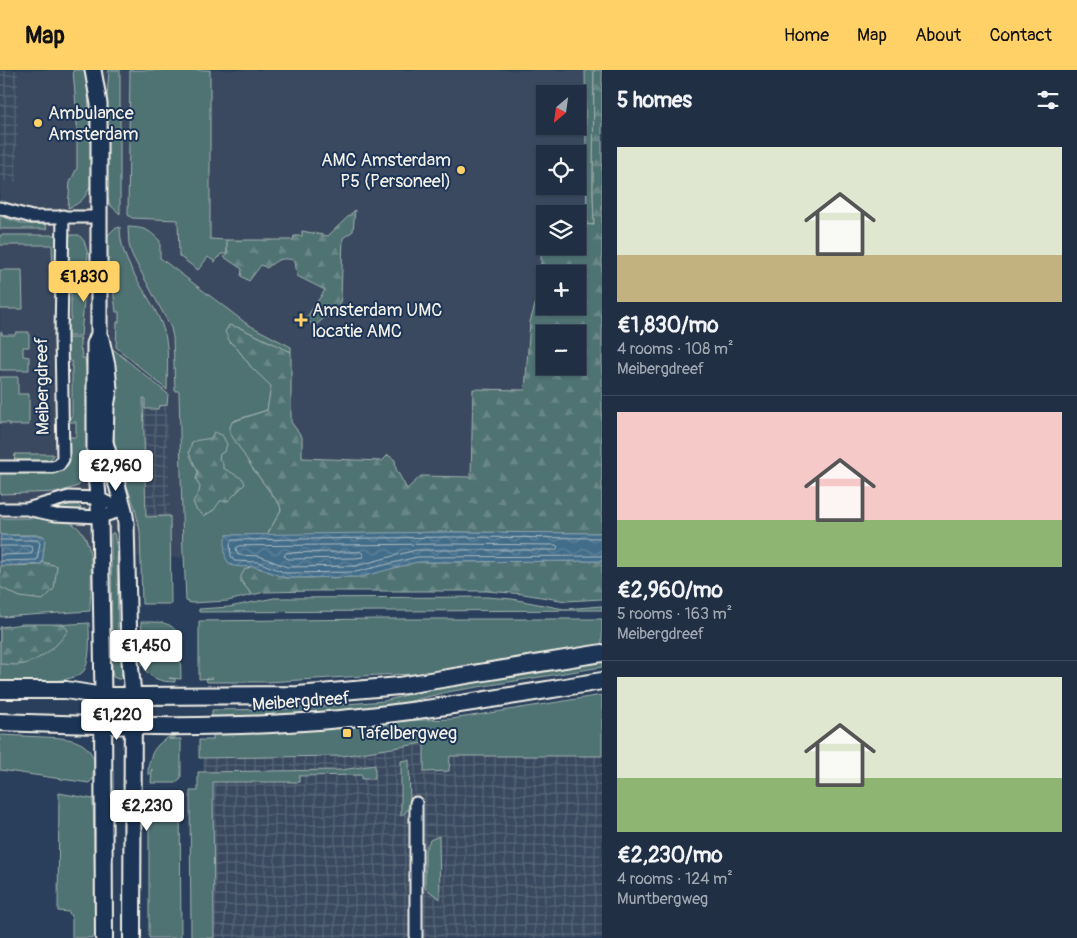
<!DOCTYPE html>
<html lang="en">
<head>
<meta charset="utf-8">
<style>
  body { margin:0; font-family:Pangolin,sans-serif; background:#28374b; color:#f1f3f6; height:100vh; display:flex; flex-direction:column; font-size:19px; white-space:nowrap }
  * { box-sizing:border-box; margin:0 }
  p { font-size:16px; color:#a2a9b2 }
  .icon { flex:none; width:28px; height:28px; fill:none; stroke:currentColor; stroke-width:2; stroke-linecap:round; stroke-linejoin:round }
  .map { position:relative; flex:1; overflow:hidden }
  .side { display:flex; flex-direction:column; background:#202f44; width:475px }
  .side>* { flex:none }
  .needle { width:32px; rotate:209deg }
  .fabs { position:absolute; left:536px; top:15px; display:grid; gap:10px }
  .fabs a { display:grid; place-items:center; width:50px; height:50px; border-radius:0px; background:#202f44; box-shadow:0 1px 4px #0004,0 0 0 1px #3d4a5d; font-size:25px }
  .price { position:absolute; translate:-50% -42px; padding:0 11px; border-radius:5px; background:#fff; color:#222; font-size:16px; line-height:32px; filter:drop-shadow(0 1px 2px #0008) }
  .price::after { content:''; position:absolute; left:50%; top:30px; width:15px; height:11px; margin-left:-8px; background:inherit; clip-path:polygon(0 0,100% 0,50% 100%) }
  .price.on { background:#ffd166; color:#111 }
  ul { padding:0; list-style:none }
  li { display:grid; align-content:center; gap:10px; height:265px; padding:0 15px }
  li+li { border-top:1px solid #3d4a5d }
  li span { display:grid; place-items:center; height:155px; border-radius:0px; color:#555 }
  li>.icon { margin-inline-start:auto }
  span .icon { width:90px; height:90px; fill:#fffc; stroke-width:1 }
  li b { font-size:21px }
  h2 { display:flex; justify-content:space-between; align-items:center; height:60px; padding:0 15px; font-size:21px }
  header { display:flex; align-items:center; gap:30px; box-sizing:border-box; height:70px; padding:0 25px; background:#ffd166; color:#111 }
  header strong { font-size:24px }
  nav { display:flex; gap:28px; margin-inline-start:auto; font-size:18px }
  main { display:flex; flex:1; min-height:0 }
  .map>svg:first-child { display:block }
  .built { fill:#3a4a60; fill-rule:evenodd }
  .industrial { fill:url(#industrial-grid) }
  .green { fill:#507273; stroke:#a2b2ae }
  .forest { fill:url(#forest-firs); stroke:#a2b2ae; fill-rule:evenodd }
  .water { fill:url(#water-waves); stroke:#8aa2b0 }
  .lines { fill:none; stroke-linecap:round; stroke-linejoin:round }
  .shore { stroke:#adbcc2; stroke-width:1 }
  .minor-casing { stroke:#f4f1e8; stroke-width:15 }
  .tertiary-casing { stroke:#f4f1e8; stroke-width:19 }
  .secondary-casing { stroke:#f4f1e8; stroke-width:20 }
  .minor { stroke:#1d3557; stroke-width:11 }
  .tertiary { stroke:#1d3557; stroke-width:15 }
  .secondary { stroke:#1d3557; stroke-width:16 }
  .poi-dot { fill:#ffd166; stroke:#1d3557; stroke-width:2 }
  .labels { text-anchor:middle; stroke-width:4; stroke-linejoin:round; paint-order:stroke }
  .poi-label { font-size:18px; fill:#f4f1e8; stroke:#1d3557; text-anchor:start }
  .street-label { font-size:18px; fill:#f4f1e8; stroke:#1d3557 }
</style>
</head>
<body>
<header>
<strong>Map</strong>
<nav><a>Home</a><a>Map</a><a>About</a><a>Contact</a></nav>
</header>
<main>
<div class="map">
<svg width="602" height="868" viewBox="0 0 602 868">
  <defs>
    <pattern id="industrial-grid" width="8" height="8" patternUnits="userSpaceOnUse" patternTransform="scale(1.25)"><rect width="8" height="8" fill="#3a4a60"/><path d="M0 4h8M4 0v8" fill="none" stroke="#576577"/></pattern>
    <pattern id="forest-firs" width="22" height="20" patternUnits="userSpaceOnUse" patternTransform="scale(1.25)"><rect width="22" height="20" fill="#507273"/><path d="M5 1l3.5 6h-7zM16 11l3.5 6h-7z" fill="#6a8787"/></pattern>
    <pattern id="water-waves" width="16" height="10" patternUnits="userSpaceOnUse" patternTransform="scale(1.25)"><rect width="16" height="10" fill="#436d8a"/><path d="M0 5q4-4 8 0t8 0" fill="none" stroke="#5f829a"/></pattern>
  </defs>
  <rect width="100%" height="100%" fill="#2a3f5b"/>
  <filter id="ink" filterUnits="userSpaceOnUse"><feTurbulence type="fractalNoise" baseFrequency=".02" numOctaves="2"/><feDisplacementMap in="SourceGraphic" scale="10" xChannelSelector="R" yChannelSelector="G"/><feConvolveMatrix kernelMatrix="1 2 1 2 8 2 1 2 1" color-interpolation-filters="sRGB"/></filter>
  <g filter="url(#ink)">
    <path class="built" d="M0 0H602V485L251 488 0 486ZM545 24H578V56H545ZM545 84H578V116H545ZM545 144H578V176H545ZM545 204H578V236H545ZM545 264H578V296H545Z"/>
    <g class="industrial">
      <polygon points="0,0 18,0 17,112 0,111"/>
      <polygon points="143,327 158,338 158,336 167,335 170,446 146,448"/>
      <polygon points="602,649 602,868 206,868 203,675"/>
    </g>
    <g class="green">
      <path d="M73 0H87L92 110C88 124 83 133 68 138L70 112 77 98V48Z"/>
      <polygon points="109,0 120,0 120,144 110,135 107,126 107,27"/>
      <polygon points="130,0 210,0 210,169 227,170 227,184 221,184 215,192 208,187 198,200 179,186 178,150 132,148 128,145"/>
      <polygon points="585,0 594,0 593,121 594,155 587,154"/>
      <polygon points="0,146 24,154 46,154 47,159 0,159"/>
      <path d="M120 157C120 196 149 221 162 255 170 274 167 299 167 320L116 277 117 252H119V242H116L110 195 106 194 107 166 114 159Z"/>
      <path d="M128 157C145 158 148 159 160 171V188L247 254 291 277V282L240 258 230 272 236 277 252 298 272 316 267 340 233 351 253 399 280 435 281 440 267 465H227C226 493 222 497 253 496L245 499 241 511 252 525 228 531 191 533 186 531 184 484H183L179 321H175L173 267 171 258 132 185 129 175Z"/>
      <polygon points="0,165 58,165 57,205 53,205 52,175 0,175"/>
      <polygon points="66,165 79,165 84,171 88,184 81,266 66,266 66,254 71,249 71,224 66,219"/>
      <polygon points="0,200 22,200 23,239 0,239"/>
      <polygon points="0,262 2,262 2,265 15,265 16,262 29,262 29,277 23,277 23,286 29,287 29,300 0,300"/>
      <polygon points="66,268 81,268 80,271 80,279 81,280 82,288 85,288 88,314 89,401 78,416 59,422 0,424 0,401 62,400 66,397 67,367 76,367 76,352 68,352 72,345 72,292 67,288"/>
      <polygon points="113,279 168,324 167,335 159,336 158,339 145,339 145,328 143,328 146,447 170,446 171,534 142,534 140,461 135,438 116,387 112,346"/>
      <polygon points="0,307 18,307 18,324 29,324 29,355 9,355 9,353 0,353"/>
      <polygon points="15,384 53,384 53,387 46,392 14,392"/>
      <polygon points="78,435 81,438 79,441 55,440 55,439 56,436"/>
      <path d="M0 448C17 449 51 446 66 451 100 461 90 514 90 541L0 547V496L42 494 45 469 42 465H0Z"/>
      <polygon points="112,463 114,463 117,480 118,562 124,586 124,597 120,609 118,609 113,607 112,600 111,464"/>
      <polygon points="487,527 512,529 564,539 602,536 602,540 199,542 199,539 229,537 274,528"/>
      <polygon points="382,549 602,549 602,576 422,604 378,605 268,612 207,612 206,609 213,608 199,609 199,551"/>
      <path d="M141 552C158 552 173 550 180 568L181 609 169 608 175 609V612C143 612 138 593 139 565H142Z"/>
      <path d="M89 553C89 567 91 585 85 599 77 616 18 611 0 611V558Z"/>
      <polygon points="602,590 602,597 447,622 395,635 315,643 212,648 212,640 285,639 384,631 426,620"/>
      <polygon points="602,625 602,686 450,686 449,701 424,702 424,673 342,686 199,688 199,670 213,670 213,663 393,651 452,649"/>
      <path d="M0 665C14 666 29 666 43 667 71 668 95 669 96 704L93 703V709L89 713 0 700Z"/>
      <path d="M175 665V668L169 669H181V708L175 713H151L152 699 150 704H148C148 685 156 671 175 665Z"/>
      <polygon points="409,690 410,734 406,742 401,746 401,691"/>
      <polygon points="375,695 375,709 362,709 362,705 299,706 299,712 213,712 214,868 191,868 190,721 198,721 198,702 341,700"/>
      <polygon points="59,723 93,729 96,868 72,868 72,849 69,842 58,841"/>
      <polygon points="180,727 181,868 149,868 149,733 150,733 151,739 151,728"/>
      <polygon points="439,766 440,829 425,818 425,780 430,770"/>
    </g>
    <g class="forest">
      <path d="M594 0H602V463L451 462 267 465 281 440 280 435 253 399 230 363V357L232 352 267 340 271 316 252 298 236 277 230 272 225 262 229 255 240 258 291 282V352L302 367V388L382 391 388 385 395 390 396 399 407 419 421 406 471 407 473 319 525 320 530 252 541 215V154H545V176H578V154L594 155 593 121ZM545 204H578V236H545ZM545 264H578V296H545Z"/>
      <path d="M355 140 353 161 343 168 341 227 339 240 332 246 324 248 315 256 305 250 325 220 297 206 295 191C283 186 276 190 267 198L261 195 249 211 241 206 242 199 224 187 227 184V170H293L294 166H302V161L328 166Z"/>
      <path d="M214 362 222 365 227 374 225 381 220 384 219 389 223 394V398L243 409 245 414 228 431H220L214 440 204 446 196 439 193 432 199 422 200 417 196 409 198 402 189 383 192 372C199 369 204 370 211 368Z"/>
      <polygon points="602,491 602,529 566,531 523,524 487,521 313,521 265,522 252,525 241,511 241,506 245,499 253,496 286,508 356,507 417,492"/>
      <polygon points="43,492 57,496 54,519 43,530 20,527 0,517 0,496 40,495"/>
      <path d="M23 554H63L68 560C59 575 42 589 24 594 17 596 7 594 0 594V557Z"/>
    </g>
    <g class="water">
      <path d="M451 462 602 463V491L417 492 361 507 289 508C277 507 267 499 255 497 246 495 233 500 228 492 223 486 225 475 225 468L227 465Z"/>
      <polygon points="0,465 44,466 45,469 42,494 0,496"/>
    </g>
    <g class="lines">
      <g class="shore">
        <polyline points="602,468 451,467 232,470 230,473 231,486 234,491 258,492 286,503 356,502 417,487 602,486"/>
        <polyline points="0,470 37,470 40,473 37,490 0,491"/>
        <polygon points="451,474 556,475 558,477 556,480 416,480 356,496 287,497 259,486 238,485 236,478 239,476"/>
        <polyline points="0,476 31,476 33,479 31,484 0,485"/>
        <polygon points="361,482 363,484 363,487 355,488 288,489 284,486 286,483"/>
      </g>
      <defs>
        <g id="minor">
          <polyline points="0,138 32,147 98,147"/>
          <polyline points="0,397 53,397 59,395 63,389 61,267 63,146"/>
          <polyline points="30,438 69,427 98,428 124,440"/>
          <polyline points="0,439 27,439 55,445 100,447 124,440"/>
          <polyline points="416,733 416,868"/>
        </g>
        <g id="tertiary">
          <polyline points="93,0 99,34 99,264 95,274 95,395 100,447 103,626"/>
          <polyline points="101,269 107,296 109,319 106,337 105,372 124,440 126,453 129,579 133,626"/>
        </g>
        <g id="secondary">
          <polyline points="0,620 66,620 103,626 133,626 298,625 399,616 602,583"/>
          <polyline points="103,626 104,868"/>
          <path d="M0 652C113 656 227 660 340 649 428 641 515 625 602 611"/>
          <polyline points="132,868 133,626"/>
        </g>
      </defs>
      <use href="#minor" class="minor-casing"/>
      <use href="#tertiary" class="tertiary-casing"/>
      <use href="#secondary" class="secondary-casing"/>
      <use href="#minor" class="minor"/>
      <use href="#tertiary" class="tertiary"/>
      <use href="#secondary" class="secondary"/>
    </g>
  </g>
  <g class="poi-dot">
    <circle cx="38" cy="53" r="5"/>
    <circle cx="461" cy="100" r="5"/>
    <path d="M298.5 242.5h5v5h5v5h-5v5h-5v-5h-5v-5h5z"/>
    <rect x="342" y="658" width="10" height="10" rx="2.5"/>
  </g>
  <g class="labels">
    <g class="poi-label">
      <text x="48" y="49">Ambulance<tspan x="48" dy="21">Amsterdam</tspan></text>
      <text x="451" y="96" text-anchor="end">AMC Amsterdam<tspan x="451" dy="21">P5 (Personeel)</tspan></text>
      <text x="312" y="246">Amsterdam UMC<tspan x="312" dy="21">locatie AMC</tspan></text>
      <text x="357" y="669">Tafelbergweg</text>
    </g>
    <g class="street-label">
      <text transform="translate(42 316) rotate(-91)" y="6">Meibergdreef</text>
      <text transform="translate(301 631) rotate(-4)" y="6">Meibergdreef</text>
    </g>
  </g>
</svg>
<div class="fabs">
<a><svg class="needle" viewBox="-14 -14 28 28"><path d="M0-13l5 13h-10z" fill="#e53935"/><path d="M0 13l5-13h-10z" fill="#a2a9b2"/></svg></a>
<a><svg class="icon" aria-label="locate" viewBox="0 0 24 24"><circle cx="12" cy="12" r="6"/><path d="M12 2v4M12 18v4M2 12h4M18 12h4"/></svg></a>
<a><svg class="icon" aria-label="layers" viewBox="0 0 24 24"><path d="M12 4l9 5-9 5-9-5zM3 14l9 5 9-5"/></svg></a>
<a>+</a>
<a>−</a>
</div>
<b class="price on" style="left:84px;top:233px">€1,830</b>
<b class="price" style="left:116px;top:422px">€2,960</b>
<b class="price" style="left:146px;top:602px">€1,450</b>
<b class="price" style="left:117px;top:671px">€1,220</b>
<b class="price" style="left:147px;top:762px">€2,230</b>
</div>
<section class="side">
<h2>5 homes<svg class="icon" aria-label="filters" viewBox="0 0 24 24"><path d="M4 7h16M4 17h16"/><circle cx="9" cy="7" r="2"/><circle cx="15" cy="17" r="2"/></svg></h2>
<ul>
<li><span style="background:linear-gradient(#dfe7d0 70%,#c2b280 0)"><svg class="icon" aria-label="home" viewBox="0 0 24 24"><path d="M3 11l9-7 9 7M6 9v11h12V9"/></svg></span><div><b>€1,830/mo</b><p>4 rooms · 108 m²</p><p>Meibergdreef</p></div></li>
<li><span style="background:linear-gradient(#f6c9c9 70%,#8fb573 0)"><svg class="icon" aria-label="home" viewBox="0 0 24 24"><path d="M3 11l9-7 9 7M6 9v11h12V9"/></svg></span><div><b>€2,960/mo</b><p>5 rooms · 163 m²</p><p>Meibergdreef</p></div></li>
<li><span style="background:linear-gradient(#dfe7d0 65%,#8fb573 0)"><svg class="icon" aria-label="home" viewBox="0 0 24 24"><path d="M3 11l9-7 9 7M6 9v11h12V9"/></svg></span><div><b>€2,230/mo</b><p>4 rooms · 124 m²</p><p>Muntbergweg</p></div></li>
</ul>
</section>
</main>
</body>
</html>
